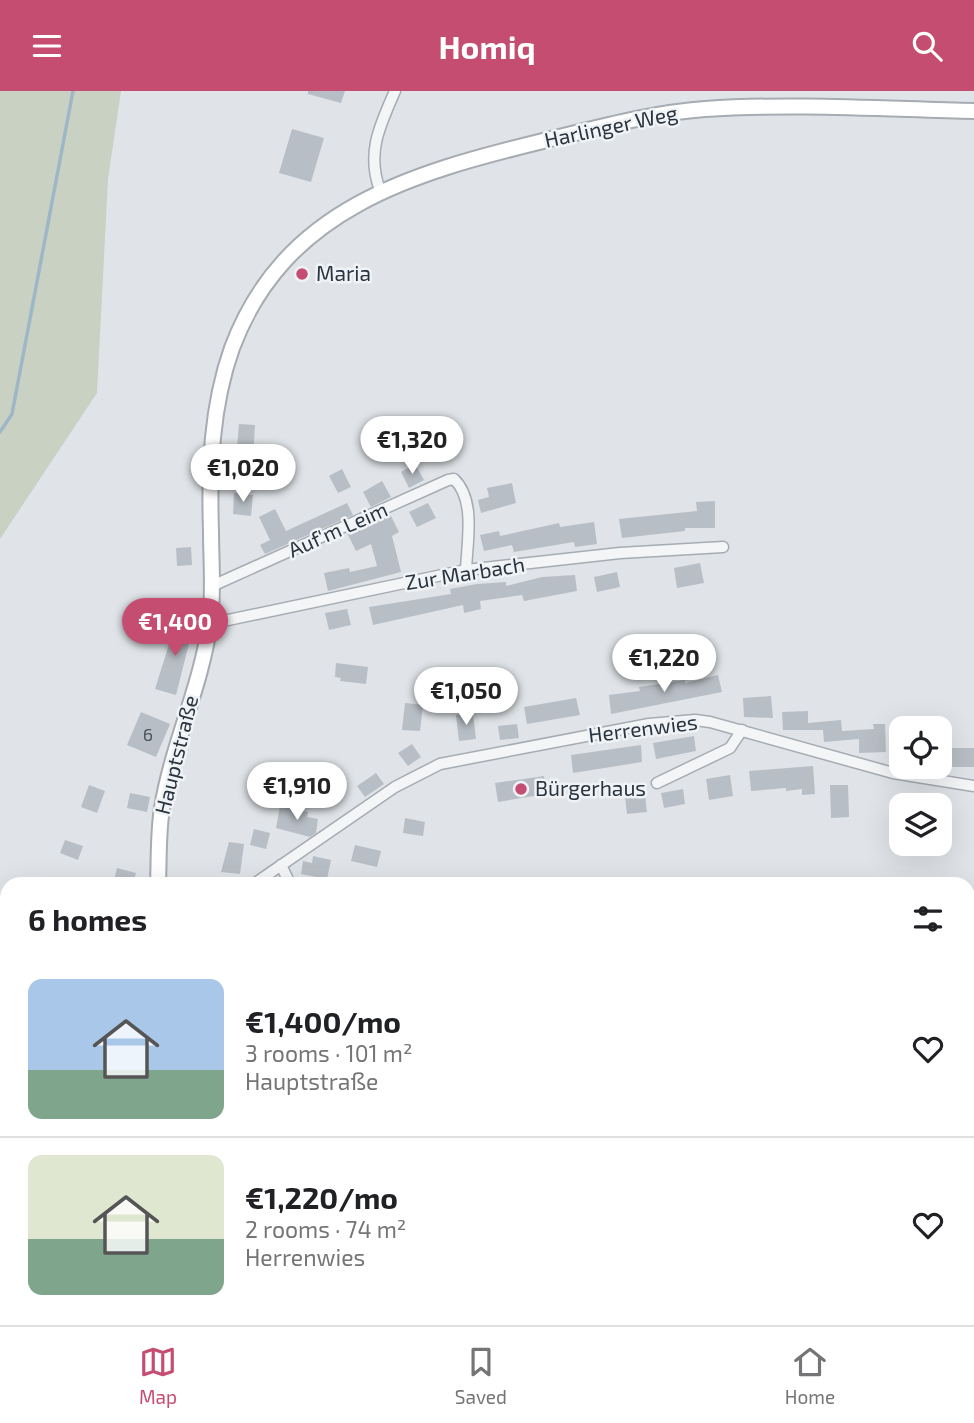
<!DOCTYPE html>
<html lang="en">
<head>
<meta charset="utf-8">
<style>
  body { margin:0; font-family:"Exo 2",sans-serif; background:#f6f6f6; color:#202124; height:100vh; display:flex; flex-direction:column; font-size:26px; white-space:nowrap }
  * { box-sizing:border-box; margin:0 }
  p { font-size:23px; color:#757577 }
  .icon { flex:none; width:38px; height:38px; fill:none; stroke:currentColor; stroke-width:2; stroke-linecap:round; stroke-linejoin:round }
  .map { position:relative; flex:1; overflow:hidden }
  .drawer { position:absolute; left:0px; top:786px; width:975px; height:450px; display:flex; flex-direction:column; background:#fff; border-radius:21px 21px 0 0; box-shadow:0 7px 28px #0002 }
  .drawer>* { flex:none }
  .buttons { position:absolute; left:889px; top:625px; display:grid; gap:14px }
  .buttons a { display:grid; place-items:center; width:63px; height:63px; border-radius:14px; background:#fff; box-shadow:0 7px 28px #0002; font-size:35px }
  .price { position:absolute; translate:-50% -60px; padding:0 16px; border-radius:24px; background:#fff; color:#222; font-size:23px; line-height:46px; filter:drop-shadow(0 2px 4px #0008) }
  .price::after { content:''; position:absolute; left:50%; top:42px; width:21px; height:16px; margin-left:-10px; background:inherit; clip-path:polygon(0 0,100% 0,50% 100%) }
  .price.active { background:#c54d71; color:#fff }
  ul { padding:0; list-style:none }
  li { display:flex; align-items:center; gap:21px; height:175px; padding:0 28px }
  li+li { border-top:2px solid #e0e0e0 }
  li span { display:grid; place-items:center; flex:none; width:196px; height:140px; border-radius:14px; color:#555 }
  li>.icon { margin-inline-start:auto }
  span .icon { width:84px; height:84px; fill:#fffc; stroke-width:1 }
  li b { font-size:30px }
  h2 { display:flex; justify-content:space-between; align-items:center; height:84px; padding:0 28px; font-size:30px }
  header { display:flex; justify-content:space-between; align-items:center; height:91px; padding:0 28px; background:#c54d71; color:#fff; font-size:32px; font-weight:700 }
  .menu { display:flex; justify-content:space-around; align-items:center; height:98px; border-top:2px solid #e0e0e0; background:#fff; font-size:19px; color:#757577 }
  .menu a { display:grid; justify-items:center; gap:4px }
  .menu .active { color:#c54d71 }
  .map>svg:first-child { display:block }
  .green { fill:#c8d1c2 }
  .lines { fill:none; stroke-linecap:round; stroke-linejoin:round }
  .stream { stroke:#9eb7c6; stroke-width:3.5 }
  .building { fill:#b8bec5 }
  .street-casing { stroke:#a6acb2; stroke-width:13 }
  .secondary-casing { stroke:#a6acb2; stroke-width:18 }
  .street { stroke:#f3f5f7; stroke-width:10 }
  .secondary { stroke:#fff; stroke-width:14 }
  .poi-dot { fill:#c54d71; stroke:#f0f3f6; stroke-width:2.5 }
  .labels { text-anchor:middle; stroke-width:5; stroke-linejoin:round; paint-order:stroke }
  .number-label { font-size:18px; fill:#4e5660 }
  .street-label { font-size:21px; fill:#2a343e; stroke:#f0f3f6 }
  .poi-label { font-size:21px; fill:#2a343e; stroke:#f0f3f6; text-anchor:start }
</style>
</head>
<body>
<header><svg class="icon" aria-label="menu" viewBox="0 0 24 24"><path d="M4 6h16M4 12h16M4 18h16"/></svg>Homiq<svg class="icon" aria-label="search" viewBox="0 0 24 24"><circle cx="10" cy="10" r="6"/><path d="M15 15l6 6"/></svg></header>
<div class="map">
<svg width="974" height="1234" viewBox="0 0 974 1234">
  <rect width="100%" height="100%" fill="#e0e4e8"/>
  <g class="green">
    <polygon points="0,0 121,0 108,88 97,302 0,448"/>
    <polygon points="968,957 974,957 974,1234 328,1234 329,1228 968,1228"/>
  </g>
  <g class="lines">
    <polyline class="stream" points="0,341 12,323 73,0"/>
  </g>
  <g class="building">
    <polygon points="308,0 345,0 341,12 308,3"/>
    <polygon points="292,38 324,47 311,91 279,82"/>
    <polygon points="239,333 255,334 253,369 236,368"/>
    <polygon points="415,373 424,389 409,397 401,381"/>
    <polygon points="342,378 351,396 338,402 329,385"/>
    <polygon points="382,390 391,406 371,416 363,401"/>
    <polygon points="512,392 516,412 481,422 478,409 489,406 487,397"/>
    <polygon points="234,402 253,404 251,425 233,423"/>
    <polygon points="715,410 715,437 685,437 685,440 622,447 619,428 697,420 696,411"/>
    <polygon points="347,412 353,424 265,463 260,454 270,449 259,426 275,418 286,440"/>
    <polygon points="428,412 436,427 417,436 409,421"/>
    <polygon points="390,423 399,441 392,445 401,481 328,500 324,482 349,477 350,481 377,475 371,453 356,460 347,442 359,437 360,440"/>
    <polygon points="594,431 597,453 575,456 574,451 514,461 512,454 484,460 480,444 499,440 500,445 559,432 560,436"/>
    <polygon points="191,456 192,474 177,475 176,457"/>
    <polygon points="700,472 704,492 677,497 674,477"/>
    <polygon points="617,481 620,496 597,501 594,486"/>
    <polygon points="575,484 577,500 524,510 522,504 480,510 481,518 464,522 463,514 373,534 369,516 451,503 450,498 477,493 506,491 506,495 542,486"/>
    <polygon points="347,518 351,534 329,539 325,522"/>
    <polygon points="177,528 194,533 176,604 155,598"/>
    <polygon points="336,572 368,576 366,593 340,590 341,587 335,586"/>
    <polygon points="718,584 722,601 611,623 609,604 640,600 639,596 685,589 685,592"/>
    <polygon points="771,605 773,627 744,626 743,607"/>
    <polygon points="576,607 580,624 527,633 524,616"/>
    <polygon points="405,612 423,614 420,640 402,639"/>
    <polygon points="808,620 808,632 841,629 842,640 874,638 873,633 885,633 886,661 859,662 859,648 824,651 823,639 783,639 782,621"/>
    <polygon points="141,621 170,633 156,666 127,654"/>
    <polygon points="473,623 476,648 459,650 456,624"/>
    <polygon points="517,633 519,647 500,649 498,635"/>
    <polygon points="694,645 696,660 656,668 653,652"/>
    <polygon points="412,653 421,666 408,675 398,662"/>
    <polygon points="641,654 642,671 573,682 571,664"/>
    <polygon points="950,657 974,657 974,676 949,676"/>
    <polygon points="813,675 815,703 802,704 802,698 786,700 786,697 751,700 749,680"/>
    <polygon points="376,682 384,693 365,706 357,695"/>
    <polygon points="730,684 733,705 709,709 706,688"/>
    <polygon points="544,685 546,703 498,711 495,692"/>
    <polygon points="89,694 105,700 97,722 81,716"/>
    <polygon points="830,694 848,694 849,726 831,727"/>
    <polygon points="683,698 685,713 664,717 661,702"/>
    <polygon points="130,702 150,706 147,721 127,717"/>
    <polygon points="645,704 647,721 627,723 625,706"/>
    <polygon points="280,715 308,721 307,726 318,728 316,742 310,746 276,737"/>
    <polygon points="405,727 425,731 423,745 403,742"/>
    <polygon points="254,738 270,742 266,758 250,754"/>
    <polygon points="65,749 83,755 78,769 60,762"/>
    <polygon points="229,751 244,753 240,783 221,781"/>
    <polygon points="355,754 381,760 377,776 351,770"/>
    <polygon points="313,765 331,769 327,788 301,783 303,770 312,772"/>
    <polygon points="117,777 136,782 133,793 113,793"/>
  </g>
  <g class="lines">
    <defs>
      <g id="street">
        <path d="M380 99C366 62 380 34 395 0"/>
        <path d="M212 495 448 389 454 388C476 409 467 451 466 479"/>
        <polyline points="209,533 466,479 620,462 723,456"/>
        <polyline points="657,692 730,657 742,639"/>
        <polyline points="281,774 290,793"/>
        <polyline points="254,793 395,696 440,673 649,633 695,629 710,631 893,682 974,695"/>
        <polyline points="0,1078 7,1079"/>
        <polyline points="73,1234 74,1228"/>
      </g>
      <g id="secondary">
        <path d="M158 793C159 768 158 742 162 717 172 654 202 594 210 530 214 501 211 470 211 441 209 379 211 316 232 257 284 117 413 82 543 50 597 37 650 22 705 18 794 12 885 18 974 20"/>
        <polyline points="0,1010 7,1001"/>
      </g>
    </defs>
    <use href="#street" class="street-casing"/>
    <use href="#secondary" class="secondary-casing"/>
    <use href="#street" class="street"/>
    <use href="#secondary" class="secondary"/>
  </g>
  <g class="poi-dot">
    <circle cx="302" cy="183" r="7"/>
    <circle cx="521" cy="698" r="7"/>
  </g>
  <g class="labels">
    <g class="number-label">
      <text x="148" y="650">6</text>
    </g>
    <g class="street-label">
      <text transform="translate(611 36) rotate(-12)" y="7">Harlinger Weg</text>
      <text transform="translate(338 439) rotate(-24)" y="7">Auf'm Leim</text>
      <text transform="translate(465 483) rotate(-9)" y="7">Zur Marbach</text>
      <text transform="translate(643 638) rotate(-7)" y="7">Herrenwies</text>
      <text transform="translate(177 664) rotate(-76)" y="7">Hauptstraße</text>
    </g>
    <g class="poi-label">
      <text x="316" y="190">Maria</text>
      <text x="535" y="705">Bürgerhaus</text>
    </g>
  </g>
</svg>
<div class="buttons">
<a><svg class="icon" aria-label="locate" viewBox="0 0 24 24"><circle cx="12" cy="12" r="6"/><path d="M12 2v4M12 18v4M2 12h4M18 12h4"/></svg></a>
<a><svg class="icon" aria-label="layers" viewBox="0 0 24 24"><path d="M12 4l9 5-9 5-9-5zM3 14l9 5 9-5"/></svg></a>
</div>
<b class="price" style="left:412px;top:385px">€1,320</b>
<b class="price" style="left:243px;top:413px">€1,020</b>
<b class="price active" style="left:175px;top:567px">€1,400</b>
<b class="price" style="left:664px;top:603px">€1,220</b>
<b class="price" style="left:466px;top:636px">€1,050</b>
<b class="price" style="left:297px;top:731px">€1,910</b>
<section class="drawer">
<h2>6 homes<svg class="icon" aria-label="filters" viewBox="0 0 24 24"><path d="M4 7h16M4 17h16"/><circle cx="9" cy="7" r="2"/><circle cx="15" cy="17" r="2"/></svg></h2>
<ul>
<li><span style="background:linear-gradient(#a9c7e8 65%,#7fa58c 0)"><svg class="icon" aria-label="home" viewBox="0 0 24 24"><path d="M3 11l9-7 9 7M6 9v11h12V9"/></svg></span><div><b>€1,400/mo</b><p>3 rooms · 101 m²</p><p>Hauptstraße</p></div><svg class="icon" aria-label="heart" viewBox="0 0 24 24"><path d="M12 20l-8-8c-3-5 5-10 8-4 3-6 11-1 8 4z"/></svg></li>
<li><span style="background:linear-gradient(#dfe7d0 60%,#7fa58c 0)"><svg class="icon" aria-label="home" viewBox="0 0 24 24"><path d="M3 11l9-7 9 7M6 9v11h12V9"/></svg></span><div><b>€1,220/mo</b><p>2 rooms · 74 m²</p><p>Herrenwies</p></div><svg class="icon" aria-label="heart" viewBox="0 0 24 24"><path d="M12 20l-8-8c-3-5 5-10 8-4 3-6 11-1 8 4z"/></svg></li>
</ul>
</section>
</div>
<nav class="menu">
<a class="active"><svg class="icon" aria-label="map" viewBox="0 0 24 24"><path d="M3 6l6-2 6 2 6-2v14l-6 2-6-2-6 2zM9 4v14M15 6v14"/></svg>Map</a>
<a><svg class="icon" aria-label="saved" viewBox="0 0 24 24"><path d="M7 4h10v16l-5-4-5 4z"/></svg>Saved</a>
<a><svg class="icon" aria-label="home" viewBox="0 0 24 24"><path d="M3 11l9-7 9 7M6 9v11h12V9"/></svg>Home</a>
</nav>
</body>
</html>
